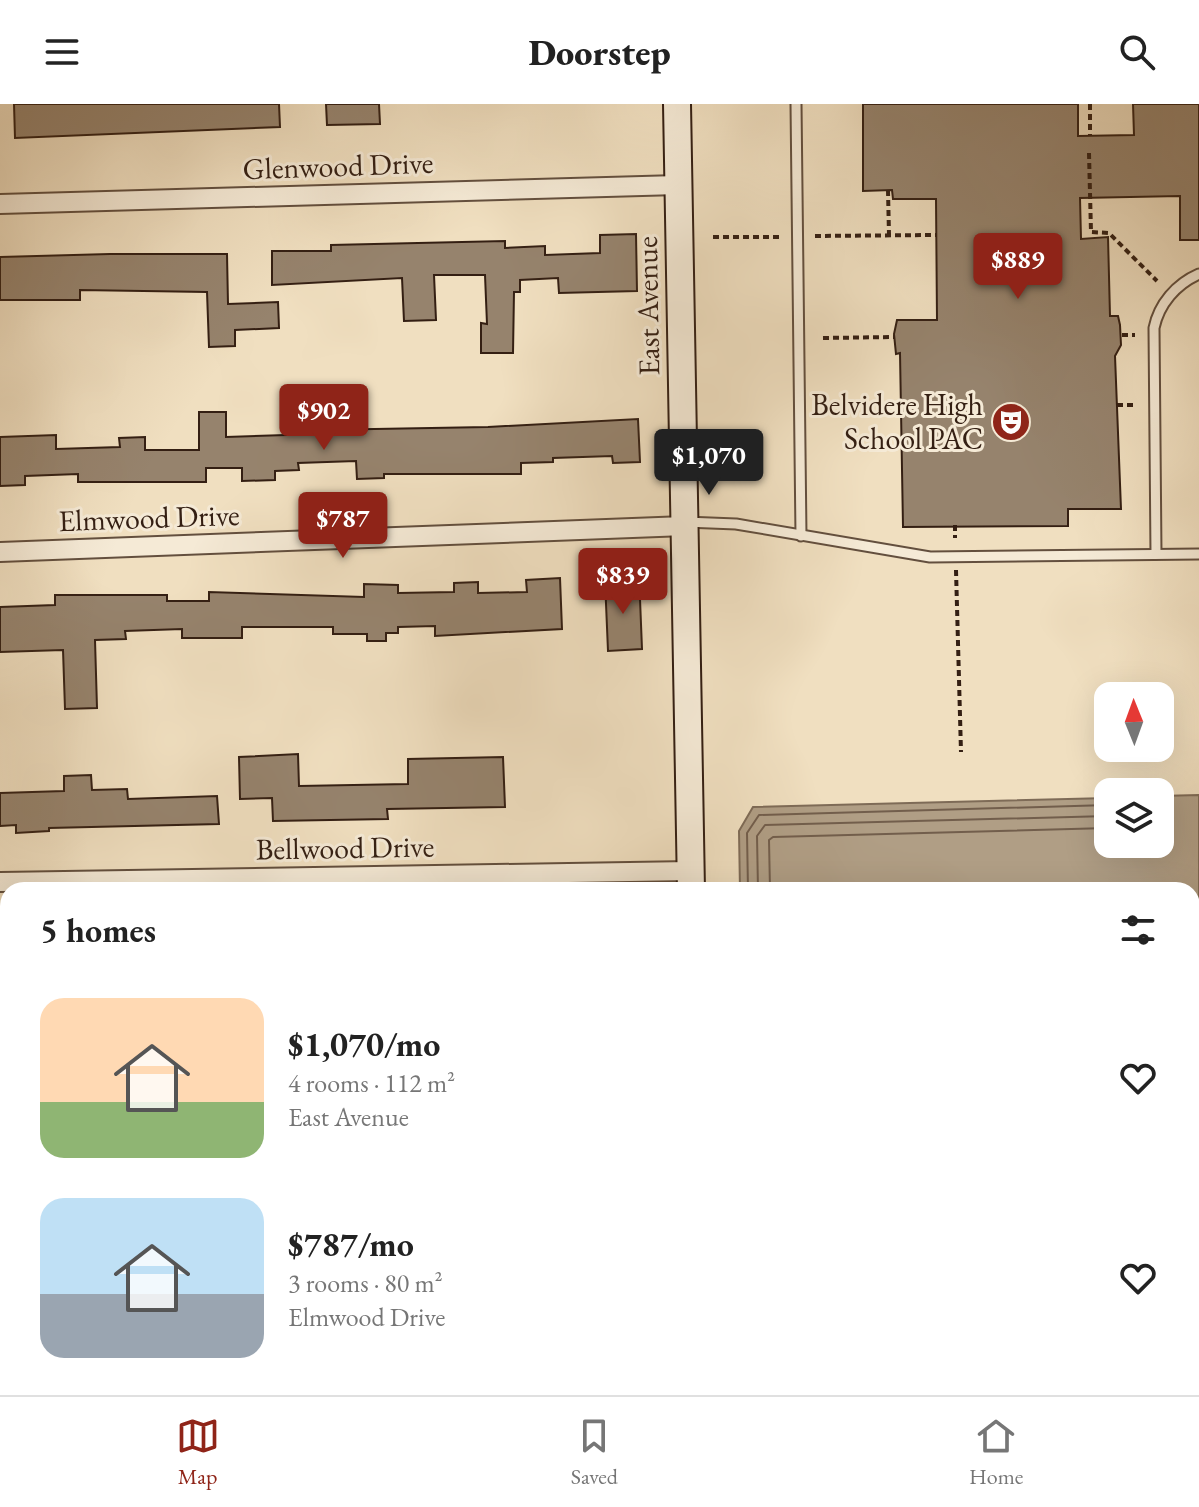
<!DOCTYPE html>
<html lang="en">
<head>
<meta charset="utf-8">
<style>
  body { margin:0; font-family:"EB Garamond",serif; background:#f2f2f2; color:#222; height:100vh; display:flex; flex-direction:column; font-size:30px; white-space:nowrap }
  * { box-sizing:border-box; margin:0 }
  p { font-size:26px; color:#767676 }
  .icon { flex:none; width:44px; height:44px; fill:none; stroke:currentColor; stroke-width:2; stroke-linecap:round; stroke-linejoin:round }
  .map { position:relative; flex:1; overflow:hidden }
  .side { position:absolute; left:0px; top:778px; width:1200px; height:514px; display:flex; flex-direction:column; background:#fff; border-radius:24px 24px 0 0; box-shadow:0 8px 32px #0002 }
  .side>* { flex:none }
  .needle { width:52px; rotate:359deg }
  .controls { position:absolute; left:1094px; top:578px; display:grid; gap:16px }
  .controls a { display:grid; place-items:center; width:80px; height:80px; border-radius:16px; background:#fff; box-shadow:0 8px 32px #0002; font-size:40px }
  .price { position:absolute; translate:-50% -68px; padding:0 18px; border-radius:8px; background:#8f2418; color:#fff; font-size:26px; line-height:52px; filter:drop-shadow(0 2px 4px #0008) }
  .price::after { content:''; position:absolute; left:50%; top:48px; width:24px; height:18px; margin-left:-12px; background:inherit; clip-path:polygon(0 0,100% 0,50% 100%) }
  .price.selected { background:#222; color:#fff }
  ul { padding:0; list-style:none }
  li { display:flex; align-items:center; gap:24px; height:200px; padding:0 40px }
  li span { display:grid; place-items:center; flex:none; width:224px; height:160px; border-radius:24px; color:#555 }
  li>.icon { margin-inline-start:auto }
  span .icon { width:96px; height:96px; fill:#fffc; stroke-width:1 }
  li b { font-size:34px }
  h2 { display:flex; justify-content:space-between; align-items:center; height:96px; padding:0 40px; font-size:34px }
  header { display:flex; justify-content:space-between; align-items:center; height:104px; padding:0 40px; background:#fff; font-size:36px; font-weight:800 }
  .tab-bar { display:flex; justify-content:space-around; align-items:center; height:112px; border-top:2px solid #e0e0e0; background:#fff; font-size:22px; color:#767676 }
  .tab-bar a { display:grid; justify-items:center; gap:4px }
  .tab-bar .selected { color:#8f2418 }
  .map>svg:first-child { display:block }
  .water { fill:#b09e85; stroke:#7e6b57; stroke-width:2 }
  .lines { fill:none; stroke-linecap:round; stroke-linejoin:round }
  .shore { stroke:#725e4c; stroke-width:2 }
  .building { fill:#96836d; stroke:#341f13; stroke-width:2 }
  .lane-casing { stroke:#634f3e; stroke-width:13 }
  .street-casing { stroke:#634f3e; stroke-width:22 }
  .secondary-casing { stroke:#341f13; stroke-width:30 }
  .primary-casing { stroke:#341f13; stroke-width:34 }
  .path { stroke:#341f13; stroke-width:4; stroke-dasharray:6 4; stroke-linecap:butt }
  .lane { stroke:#f5ead6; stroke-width:9 }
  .street { stroke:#f5ead6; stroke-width:18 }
  .secondary { stroke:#f5ead6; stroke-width:26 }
  .primary { stroke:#f0dfc0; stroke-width:30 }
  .labels { text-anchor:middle; stroke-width:6; stroke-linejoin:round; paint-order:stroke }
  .street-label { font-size:30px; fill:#341f13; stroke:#f5ead6 }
  .poi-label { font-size:30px; fill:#341f13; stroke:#f5ead6; text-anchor:end }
</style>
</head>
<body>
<header><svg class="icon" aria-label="menu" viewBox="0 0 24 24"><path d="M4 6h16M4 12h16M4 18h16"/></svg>Doorstep<svg class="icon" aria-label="search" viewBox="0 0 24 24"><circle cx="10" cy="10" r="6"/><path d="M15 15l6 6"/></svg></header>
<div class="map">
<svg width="1199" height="1291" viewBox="0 0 1199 1291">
  <rect width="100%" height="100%" fill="#f0dfc0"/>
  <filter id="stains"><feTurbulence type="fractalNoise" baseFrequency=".0025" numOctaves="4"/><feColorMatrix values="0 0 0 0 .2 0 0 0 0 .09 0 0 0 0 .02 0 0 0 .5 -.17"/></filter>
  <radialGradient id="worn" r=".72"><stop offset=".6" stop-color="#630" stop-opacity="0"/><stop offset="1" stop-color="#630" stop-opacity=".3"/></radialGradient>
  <polygon class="water" points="1199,691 1199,1090 1192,1090 1192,786 740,786 739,727 753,703 1108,694 1108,740 1160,740 1160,692"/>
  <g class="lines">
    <g class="shore">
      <polyline points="748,786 747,729 759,711 1108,701"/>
      <polyline points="758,786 757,732 765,721 1108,712"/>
      <polyline points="770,786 769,736 773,733 1108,724"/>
    </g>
  </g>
  <g class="building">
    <polygon points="14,0 279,0 280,23 15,34"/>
    <polygon points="326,0 379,0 380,20 327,21"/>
    <polygon points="863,0 1078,0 1078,32 1134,31 1133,0 1199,0 1199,136 1180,136 1180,92 1080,94 1081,135 1108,133 1110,212 1118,212 1120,221 1121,241 1115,252 1121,405 1068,405 1068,422 903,423 900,249 896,250 894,230 897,216 937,216 936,95 893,95 892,86 863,87"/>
    <polygon points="636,130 637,187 559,189 558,174 520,176 520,188 514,188 513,249 481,249 481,219 487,220 485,171 434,171 436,216 404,217 402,174 272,181 272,147 331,147 331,141 505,137 505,144 545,142 545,151 600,149 600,131"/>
    <polygon points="110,150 227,150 228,200 278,198 279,224 235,226 235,242 209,243 207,188 80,186 80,196 0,196 0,153"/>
    <polygon points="199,308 226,308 226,333 318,330 318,326 488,323 638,315 640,358 613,359 612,352 553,354 553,358 521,359 521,370 384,370 384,374 357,375 356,357 298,359 299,366 275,367 275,376 242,377 242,364 206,364 206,378 78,378 78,370 25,372 25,381 0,382 0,333 56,331 56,345 120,343 119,334 145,333 145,346 199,346"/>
    <polygon points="560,474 562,525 435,532 435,522 398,523 398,529 386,529 386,537 367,537 367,530 333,530 333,523 242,523 242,534 182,534 182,525 125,527 126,535 95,536 97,604 65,605 63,546 0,548 0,503 55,501 55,491 167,491 167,497 209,497 209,488 364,493 364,480 398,481 398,489 454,488 454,479 478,478 478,489 527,488 526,476"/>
    <polygon points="633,475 633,495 640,495 642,545 608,547 605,476"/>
    <polygon points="298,650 299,682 408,680 408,655 503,653 505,703 387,705 388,715 273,717 272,694 240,695 239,653"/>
    <polygon points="91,671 92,686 127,685 128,695 217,692 219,720 49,724 49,727 16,729 16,721 0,722 0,689 64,687 64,672"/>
  </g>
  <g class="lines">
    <defs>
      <g id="lane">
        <polyline points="796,0 801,432"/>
        <polyline points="685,418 736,420 930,453 1199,450"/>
        <path d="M1156 450 1154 224C1159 200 1176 180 1199 170"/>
      </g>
      <g id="street">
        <polyline points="0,100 678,81"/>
        <polyline points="0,448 685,422"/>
        <polyline points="0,778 690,767"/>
      </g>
      <g id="secondary">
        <polyline points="677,0 691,786"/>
        <polyline points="701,1284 701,1291"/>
      </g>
      <g id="primary">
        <polyline points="1192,1180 1199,1180"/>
        <polyline points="0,1217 8,1216"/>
        <polyline points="1192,1251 1199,1250"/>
        <polyline points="0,1289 175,1284"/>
      </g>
    </defs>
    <use href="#lane" class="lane-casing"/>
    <use href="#street" class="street-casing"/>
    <use href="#secondary" class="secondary-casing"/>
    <use href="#primary" class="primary-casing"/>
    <g class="path">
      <polyline points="1090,0 1090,31"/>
      <polyline points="1089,49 1091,128 1109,129 1157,177"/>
      <polyline points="888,86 889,131"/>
      <polyline points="815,132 936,131"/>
      <polyline points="713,133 781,133"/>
      <polyline points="1122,231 1135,231"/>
      <polyline points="823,234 894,233"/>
      <polyline points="1117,301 1137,301"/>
      <polyline points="955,421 955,434"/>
      <polyline points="956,466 961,648"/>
    </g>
    <use href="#lane" class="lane"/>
    <use href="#street" class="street"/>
    <use href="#secondary" class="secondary"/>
    <use href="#primary" class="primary"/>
  </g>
  <defs>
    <symbol id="theatre-disc" viewBox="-11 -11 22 22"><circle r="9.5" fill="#8f2418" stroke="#f5ead6"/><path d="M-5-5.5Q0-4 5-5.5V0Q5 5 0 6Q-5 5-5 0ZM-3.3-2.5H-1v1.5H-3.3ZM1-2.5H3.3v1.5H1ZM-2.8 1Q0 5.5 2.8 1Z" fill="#fff"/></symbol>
  </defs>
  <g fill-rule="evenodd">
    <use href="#theatre-disc" x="989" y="296" width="44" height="44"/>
  </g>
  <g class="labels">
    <g class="street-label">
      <text transform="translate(338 62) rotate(-2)" y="10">Glenwood Drive</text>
      <text transform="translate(648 202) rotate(-91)" y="10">East Avenue</text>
      <text transform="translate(149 414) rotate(-2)" y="10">Elmwood Drive</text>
      <text transform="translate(345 744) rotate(-1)" y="10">Bellwood Drive</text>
    </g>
    <g class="poi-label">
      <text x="983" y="311">Belvidere High<tspan x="983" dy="34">School PAC</tspan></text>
    </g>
  </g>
  <rect width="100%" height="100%" filter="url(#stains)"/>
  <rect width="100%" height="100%" fill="url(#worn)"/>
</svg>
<div class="controls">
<a><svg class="needle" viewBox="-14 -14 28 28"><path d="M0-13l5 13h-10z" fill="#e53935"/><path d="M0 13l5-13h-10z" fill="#767676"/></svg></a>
<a><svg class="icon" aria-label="layers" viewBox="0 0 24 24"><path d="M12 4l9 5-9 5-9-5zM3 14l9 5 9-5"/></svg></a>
</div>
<b class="price" style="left:1018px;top:197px">$889</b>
<b class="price" style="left:324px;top:348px">$902</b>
<b class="price selected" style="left:709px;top:393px">$1,070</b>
<b class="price" style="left:343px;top:456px">$787</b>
<b class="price" style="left:623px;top:512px">$839</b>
<section class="side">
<h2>5 homes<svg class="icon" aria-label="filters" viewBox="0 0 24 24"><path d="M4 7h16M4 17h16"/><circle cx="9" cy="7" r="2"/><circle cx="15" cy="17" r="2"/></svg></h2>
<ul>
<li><span style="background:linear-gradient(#ffd9b3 65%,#8fb573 0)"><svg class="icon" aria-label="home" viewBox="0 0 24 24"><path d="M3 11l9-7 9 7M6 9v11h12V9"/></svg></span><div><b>$1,070/mo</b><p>4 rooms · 112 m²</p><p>East Avenue</p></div><svg class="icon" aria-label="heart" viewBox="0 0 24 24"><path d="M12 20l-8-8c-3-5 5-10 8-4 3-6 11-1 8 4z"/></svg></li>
<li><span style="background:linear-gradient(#bfe0f5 60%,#9aa5b1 0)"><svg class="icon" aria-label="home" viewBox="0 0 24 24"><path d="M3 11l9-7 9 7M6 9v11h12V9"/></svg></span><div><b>$787/mo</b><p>3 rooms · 80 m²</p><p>Elmwood Drive</p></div><svg class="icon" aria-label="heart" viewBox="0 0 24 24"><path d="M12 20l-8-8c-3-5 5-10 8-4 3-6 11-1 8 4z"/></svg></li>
</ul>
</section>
</div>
<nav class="tab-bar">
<a class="selected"><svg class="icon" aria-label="map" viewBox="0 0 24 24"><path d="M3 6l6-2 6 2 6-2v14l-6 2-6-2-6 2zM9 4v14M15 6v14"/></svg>Map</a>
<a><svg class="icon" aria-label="saved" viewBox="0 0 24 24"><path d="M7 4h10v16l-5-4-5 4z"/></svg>Saved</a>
<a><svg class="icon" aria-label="home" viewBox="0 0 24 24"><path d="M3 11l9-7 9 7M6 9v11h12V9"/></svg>Home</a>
</nav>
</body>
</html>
